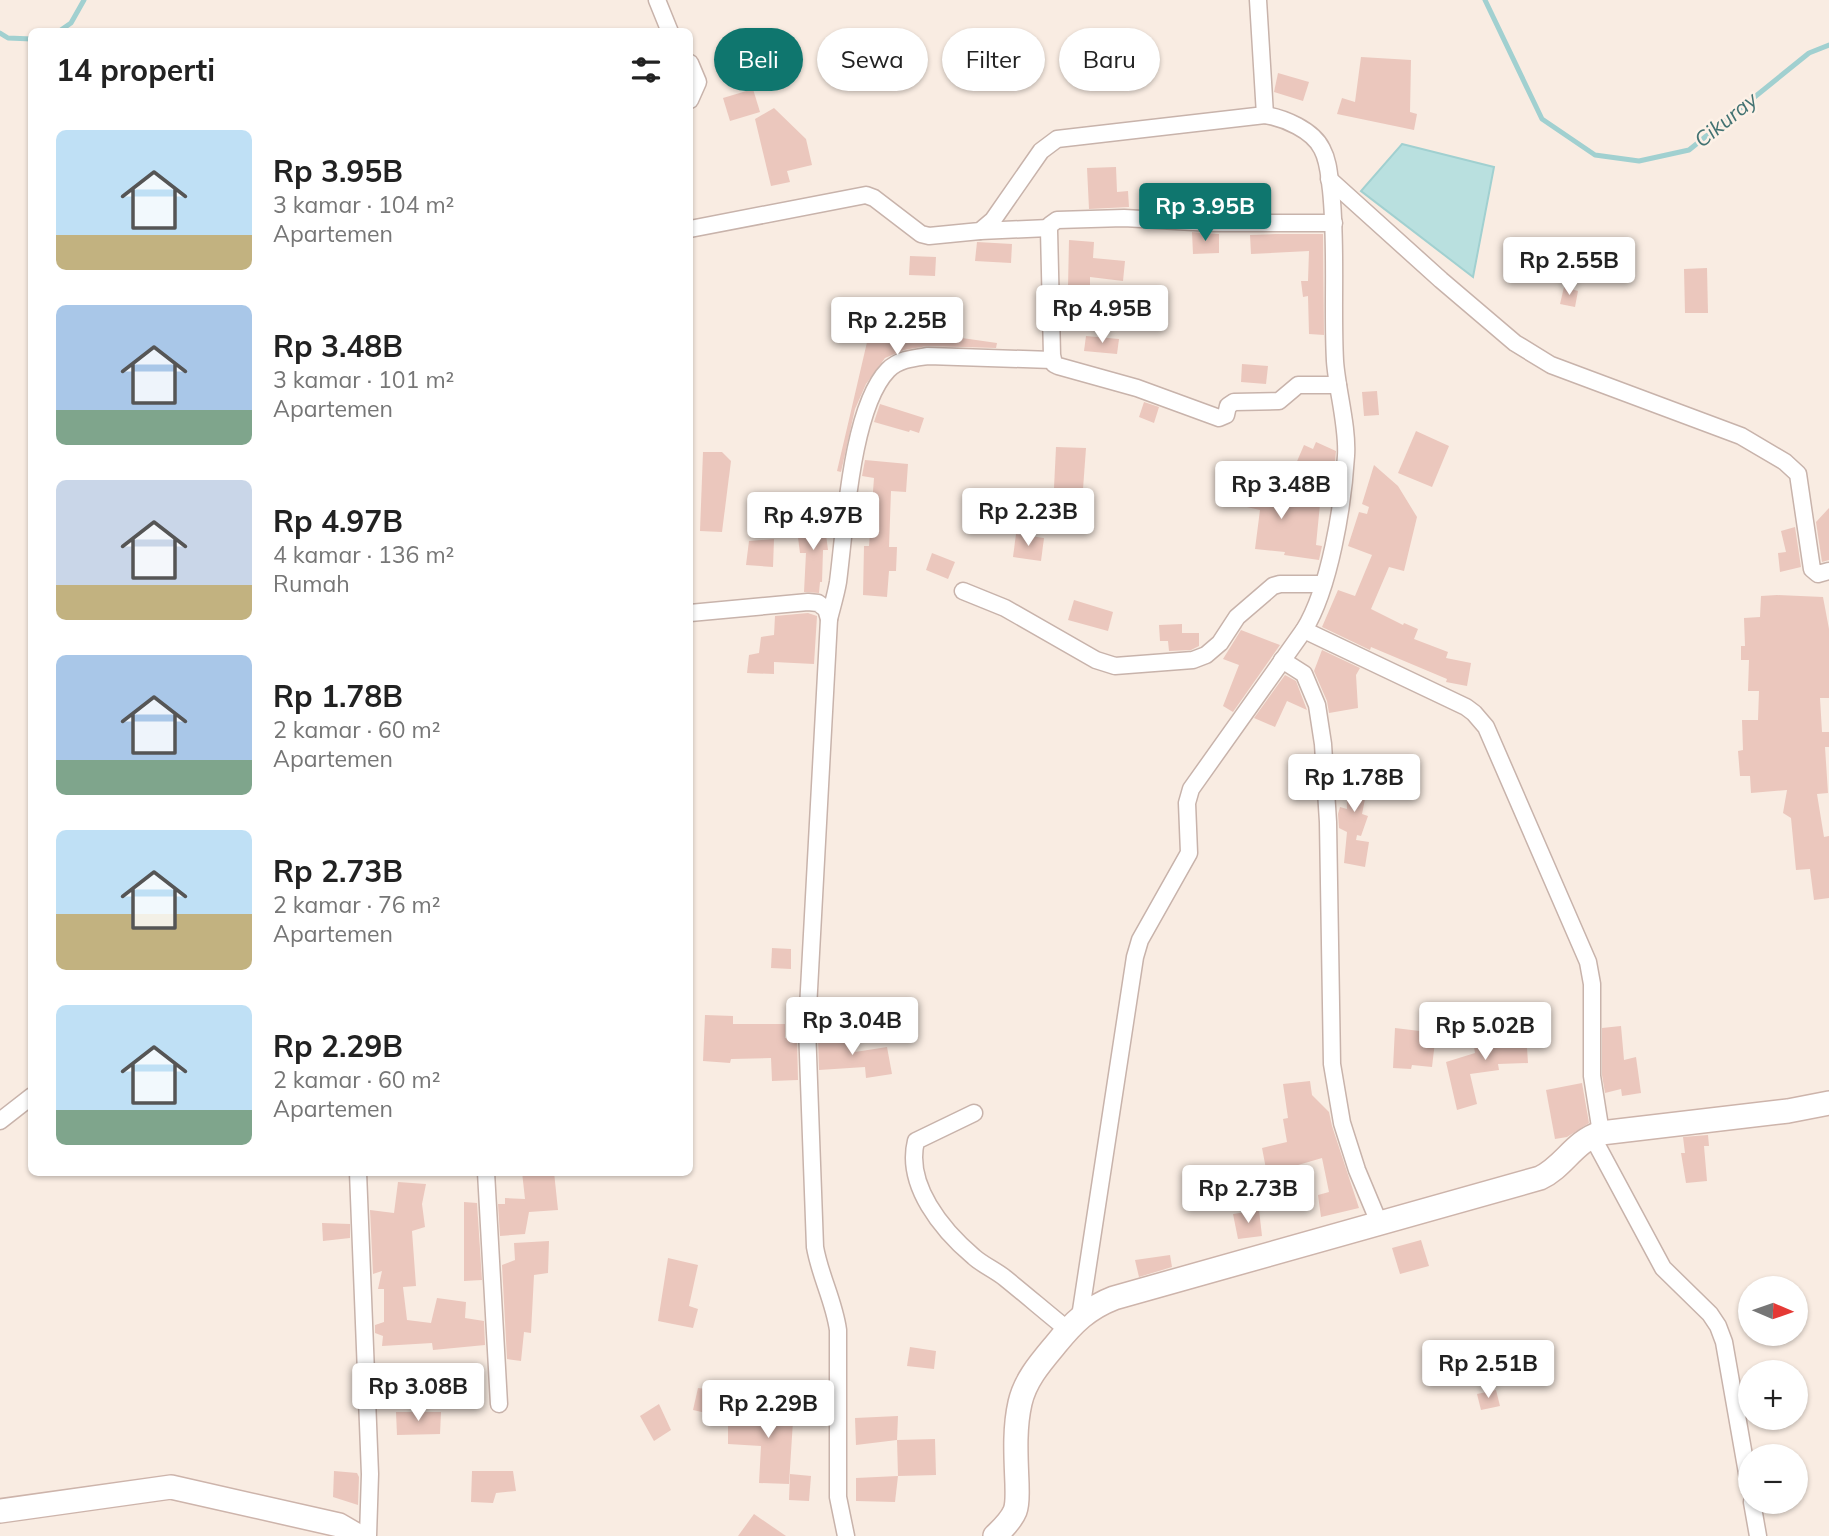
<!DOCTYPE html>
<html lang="id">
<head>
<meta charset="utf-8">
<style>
  body { margin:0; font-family:Mulish,sans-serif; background:#f2f2f2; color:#222; height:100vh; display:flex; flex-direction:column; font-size:26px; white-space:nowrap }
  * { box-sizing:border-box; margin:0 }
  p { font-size:23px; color:#767676 }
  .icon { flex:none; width:38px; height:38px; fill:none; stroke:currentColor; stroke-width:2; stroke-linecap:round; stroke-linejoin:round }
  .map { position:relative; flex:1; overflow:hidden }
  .drawer { position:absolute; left:28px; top:28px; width:665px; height:1148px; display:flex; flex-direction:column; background:#fff; border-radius:10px; box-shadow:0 2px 5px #0004 }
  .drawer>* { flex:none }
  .banner { position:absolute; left:714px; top:28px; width:665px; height:63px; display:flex; gap:14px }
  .needle { width:46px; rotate:92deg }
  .controls { position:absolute; left:1738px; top:1276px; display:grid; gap:14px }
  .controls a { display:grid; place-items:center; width:70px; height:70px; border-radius:50%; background:#fff; box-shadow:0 2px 5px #0004; font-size:35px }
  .price { position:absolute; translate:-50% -60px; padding:0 16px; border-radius:7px; background:#fff; color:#222; font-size:23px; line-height:46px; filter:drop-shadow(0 2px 4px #0008) }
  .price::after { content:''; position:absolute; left:50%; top:42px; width:21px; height:16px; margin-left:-10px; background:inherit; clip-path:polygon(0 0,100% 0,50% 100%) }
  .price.current { background:#0f766e; color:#fff }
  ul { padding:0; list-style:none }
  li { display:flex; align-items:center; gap:21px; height:175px; padding:0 28px }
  li span { display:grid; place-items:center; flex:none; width:196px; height:140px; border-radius:10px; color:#555 }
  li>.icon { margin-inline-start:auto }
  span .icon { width:84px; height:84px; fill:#fffc; stroke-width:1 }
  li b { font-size:30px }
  h2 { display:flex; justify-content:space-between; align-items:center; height:84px; padding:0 28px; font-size:30px }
  .chip { padding:0 24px; border-radius:32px; background:#fff; box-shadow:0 2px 5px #0004; font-size:24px; line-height:63px }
  .chip.current { background:#0f766e; color:#fff }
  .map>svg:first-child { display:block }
  .water { fill:#b9e0df; stroke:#a1d0d0; stroke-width:2 }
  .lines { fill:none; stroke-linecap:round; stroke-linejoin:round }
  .stream { stroke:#a1d0d0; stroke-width:5 }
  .building { fill:#ebc7bd }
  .street-casing { stroke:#c8b3ab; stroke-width:19 }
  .secondary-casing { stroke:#cdb4ab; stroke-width:26 }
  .street { stroke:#fff; stroke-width:16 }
  .secondary { stroke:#fff; stroke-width:23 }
  .labels { text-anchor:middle; stroke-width:5; stroke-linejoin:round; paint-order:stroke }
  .water-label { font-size:21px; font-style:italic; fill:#427272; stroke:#fdf1e7 }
</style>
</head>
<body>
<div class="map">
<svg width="1829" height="1536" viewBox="0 0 1829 1536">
  <rect width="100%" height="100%" fill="#f9ece2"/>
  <polygon class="water" points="1402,144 1494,167 1473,277 1361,191"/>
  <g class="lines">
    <g class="stream">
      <polyline points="1485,0 1542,119 1595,155 1639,161 1689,150 1809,53 1829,45"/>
      <polyline points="58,32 71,23 84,0"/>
      <polyline points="0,33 8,38 32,39"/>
    </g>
  </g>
  <g class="building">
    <polygon points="1361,57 1411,60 1410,112 1417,114 1414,130 1337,114 1342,98 1355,102"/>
    <polygon points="1278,73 1309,82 1303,101 1274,92"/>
    <polygon points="753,89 760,112 730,121 723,98"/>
    <polygon points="774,108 806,139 812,165 787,171 790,182 771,186 755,119"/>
    <polygon points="1116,167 1117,192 1128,191 1129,207 1089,209 1087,168"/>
    <polygon points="1192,232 1219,234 1219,253 1193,254"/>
    <polygon points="1276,234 1323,234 1324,335 1309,334 1308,296 1303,297 1301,281 1308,281 1309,251 1251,254 1250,235"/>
    <polygon points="1069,240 1094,242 1093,258 1125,261 1123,281 1090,277 1090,288 1068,287"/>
    <polygon points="977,242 1012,244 1011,263 975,261"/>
    <polygon points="910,256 936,257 935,276 909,275"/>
    <polygon points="1707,268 1708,313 1685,313 1684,269"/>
    <polygon points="1564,287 1578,291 1575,307 1560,304"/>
    <polygon points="871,325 997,343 996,348 927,346 904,350 885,358 866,384 855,409 841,472 837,471"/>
    <polygon points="1086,336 1119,339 1117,354 1084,351"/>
    <polygon points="1242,364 1268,366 1266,384 1241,382"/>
    <polygon points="1377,391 1379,415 1364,416 1362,392"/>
    <polygon points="1144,402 1159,407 1154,423 1139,417"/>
    <polygon points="880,404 924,418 919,433 910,430 909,432 874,422"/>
    <polygon points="1416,431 1449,446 1432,487 1398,473"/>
    <polygon points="1316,442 1336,451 1333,481 1329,490 1292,473 1304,445 1313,449"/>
    <polygon points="1056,447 1086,448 1083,489 1054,488"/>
    <polygon points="703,452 722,452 731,461 722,532 700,531"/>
    <polygon points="865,460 908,464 906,492 891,491 889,547 897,547 896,571 889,571 887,597 863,595 864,546 869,546 874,478 862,476"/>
    <polygon points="1374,465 1398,486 1417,517 1404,571 1389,567 1371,609 1403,625 1404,623 1418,629 1414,639 1448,652 1446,658 1471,663 1467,686 1446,682 1447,679 1371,647 1370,650 1322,627 1338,590 1355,596 1372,555 1348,546 1359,512 1367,514 1369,507 1362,504"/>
    <polygon points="1229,483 1320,504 1316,545 1322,546 1319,560 1284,555 1285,552 1255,549 1260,510 1225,502"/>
    <polygon points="1829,508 1829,560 1822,562 1816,522"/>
    <polygon points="824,519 828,550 823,550 822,582 820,582 819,593 804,592 806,553 800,553 796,522"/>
    <polygon points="1795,527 1801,567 1780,572 1778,553 1786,552 1781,531"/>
    <polygon points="1016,534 1044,538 1041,561 1013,557"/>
    <polygon points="774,539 773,567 746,565 749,541"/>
    <polygon points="932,553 955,562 948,579 926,570"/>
    <polygon points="1777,595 1823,597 1829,629 1829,698 1820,698 1822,732 1829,732 1829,747 1825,747 1828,793 1817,794 1824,837 1829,836 1829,898 1814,900 1810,869 1796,870 1791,818 1783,813 1787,790 1751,793 1750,776 1740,776 1738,751 1743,750 1742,720 1758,720 1759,691 1748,691 1749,660 1741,660 1741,646 1745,646 1744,618 1760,617 1761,596"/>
    <polygon points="1074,600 1113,612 1108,631 1068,620"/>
    <polygon points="808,613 817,616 814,664 774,662 774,674 747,673 749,655 759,653 761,637 774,635 775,616"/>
    <polygon points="1182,624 1182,633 1199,633 1199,646 1191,650 1169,651 1168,641 1160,641 1159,625"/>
    <polygon points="1241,630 1280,645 1233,712 1223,706 1239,665 1223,659"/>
    <polygon points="1322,650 1360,668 1356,675 1358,708 1329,713 1327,701 1314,671"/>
    <polygon points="1285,675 1296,681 1307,710 1287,701 1275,727 1254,718"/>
    <polygon points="1361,757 1364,789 1367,789 1362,814 1368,816 1361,836 1357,835 1356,840 1369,842 1365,867 1344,863 1347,832 1339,828 1338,814 1340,807 1347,809 1346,759"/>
    <polygon points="772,948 791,949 791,969 771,968"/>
    <polygon points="705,1015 733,1016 733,1024 785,1024 785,1038 797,1038 798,1080 772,1081 771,1058 731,1059 730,1063 703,1061"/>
    <polygon points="1621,1026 1624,1060 1636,1057 1641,1093 1622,1096 1621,1089 1605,1093 1602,1075 1602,1028"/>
    <polygon points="1395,1028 1436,1033 1432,1067 1412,1065 1411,1069 1393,1068"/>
    <polygon points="1493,1032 1494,1034 1526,1033 1528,1063 1498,1064 1499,1070 1470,1074 1477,1104 1457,1110 1446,1062 1475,1053 1472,1034"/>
    <polygon points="854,1035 855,1052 887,1047 892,1074 866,1078 865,1067 819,1070 818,1038"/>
    <polygon points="1310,1081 1312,1095 1329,1112 1332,1126 1359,1208 1321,1217 1318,1195 1329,1192 1322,1158 1267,1174 1262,1148 1287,1142 1283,1119 1288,1118 1283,1084"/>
    <polygon points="1582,1083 1589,1123 1567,1137 1555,1139 1546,1090"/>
    <polygon points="1708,1135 1709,1146 1704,1146 1707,1181 1686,1183 1681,1153 1685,1153 1683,1137"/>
    <polygon points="522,1172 554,1172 558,1210 529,1212 525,1234 500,1236 498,1204 505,1204 505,1198 525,1199"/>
    <polygon points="398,1182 426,1184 422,1204 425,1227 412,1231 416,1286 403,1287 407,1320 431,1323 437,1298 466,1302 465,1318 484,1321 485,1345 433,1350 432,1343 382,1346 383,1336 375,1333 375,1325 384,1322 384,1289 378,1289 382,1271 373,1274 370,1210 394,1213"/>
    <polygon points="464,1202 477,1203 482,1280 464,1281"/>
    <polygon points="1259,1210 1262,1236 1238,1239 1233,1214"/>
    <polygon points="322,1223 350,1224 350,1238 323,1241"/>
    <polygon points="1421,1240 1429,1266 1400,1274 1392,1248"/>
    <polygon points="549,1241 548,1273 534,1275 531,1333 524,1332 521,1361 507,1359 502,1265 515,1260 514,1243"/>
    <polygon points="1170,1255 1172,1267 1139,1277 1135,1260"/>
    <polygon points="668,1258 698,1265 689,1306 698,1309 693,1328 658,1321"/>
    <polygon points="910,1347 936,1351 934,1369 907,1366"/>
    <polygon points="698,1388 732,1392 728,1418 693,1410"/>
    <polygon points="1496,1390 1500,1406 1481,1410 1477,1394"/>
    <polygon points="764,1403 794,1405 789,1484 759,1483 761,1446 728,1444 728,1418 763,1419"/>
    <polygon points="659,1404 671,1430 654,1441 640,1416"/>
    <polygon points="396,1412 441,1412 440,1434 397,1435"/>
    <polygon points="898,1416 897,1440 856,1445 855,1418"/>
    <polygon points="935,1439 936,1475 898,1476 897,1440"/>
    <polygon points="334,1471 357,1473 359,1477 358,1505 333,1497"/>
    <polygon points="472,1471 513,1471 516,1491 496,1493 493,1503 471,1502"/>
    <polygon points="790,1474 811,1476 809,1501 789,1500"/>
    <polygon points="898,1476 895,1502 856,1501 856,1478"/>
    <polygon points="754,1514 786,1536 738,1536"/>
  </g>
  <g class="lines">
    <defs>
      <g id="street">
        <polyline points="657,0 670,32"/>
        <polyline points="1258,0 1265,115"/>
        <polyline points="690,63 698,82 690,100"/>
        <polyline points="1329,179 1441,280 1515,343 1551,365 1741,436 1785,462 1798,474 1812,569 1818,574 1829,571"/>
        <polyline points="1334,223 1211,223 1124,218 1057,220 1050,225 1049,230 1052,355 1054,364 1058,366 1137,388 1219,418 1226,415 1228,406 1234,402 1279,401 1298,385 1338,385"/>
        <path d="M690 229 866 195 874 198 921 234 929 236 980 231 993 220 1041 151 1057 139 1265 115C1284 118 1313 130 1322 149 1329 162 1329 176 1331 190 1337 247 1332 304 1335 361 1337 390 1348 427 1346 456 1343 505 1330 588 1304 630L1191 789 1187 803 1189 853 1140 940 1135 957 1080 1317"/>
        <polyline points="980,231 1049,228"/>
        <polyline points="963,591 1005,608 1096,660 1115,666 1193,660 1206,655 1220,643 1237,617 1273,586 1280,584 1323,584"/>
        <path d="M690 613 808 602 818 603 826 609 829 619 807 1027 815 1247C820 1276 834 1301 838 1330V1497L846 1536"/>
        <path d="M829 619C832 607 836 594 838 582 845 529 851 408 888 370 899 359 914 358 928 356L1052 360"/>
        <polyline points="1304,630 1466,707 1474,713 1486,727 1588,962 1592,984 1592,1076 1601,1133"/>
        <polyline points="1282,660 1304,674 1317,705 1323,744 1328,822 1332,1064 1342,1123 1357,1170 1380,1225"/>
        <path d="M974 1113 916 1141C905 1185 942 1230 974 1257 983 1265 995 1270 1005 1278 1026 1295 1047 1313 1068 1330"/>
        <polyline points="0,1121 32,1096"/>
        <polyline points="1592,1136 1663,1268 1710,1314 1718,1326 1724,1342 1750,1490"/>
        <polyline points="358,1172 370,1474 368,1536"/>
        <polyline points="486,1172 499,1404"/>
        <polyline points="1752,1502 1758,1536"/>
      </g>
      <g id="secondary">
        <polyline points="0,1511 171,1487 339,1525 358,1536"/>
        <path d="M995 1536C1002 1529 1011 1521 1015 1511 1018 1503 1017 1493 1017 1484 1016 1458 1014 1429 1020 1403 1025 1380 1041 1362 1056 1344 1073 1323 1088 1308 1114 1298L1540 1178C1564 1167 1574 1141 1601 1133L1788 1111 1829 1103"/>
      </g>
    </defs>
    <use href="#street" class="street-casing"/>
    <use href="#secondary" class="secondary-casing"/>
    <use href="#street" class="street"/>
    <use href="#secondary" class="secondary"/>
  </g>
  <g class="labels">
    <g class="water-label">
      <text transform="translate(1726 120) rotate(-39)" y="7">Cikuray</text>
    </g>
  </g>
</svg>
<div class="controls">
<a><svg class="needle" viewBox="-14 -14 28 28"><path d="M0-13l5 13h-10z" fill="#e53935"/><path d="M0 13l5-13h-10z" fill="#767676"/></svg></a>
<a>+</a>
<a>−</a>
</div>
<b class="price current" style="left:1205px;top:243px">Rp 3.95B</b>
<b class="price" style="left:1569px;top:297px">Rp 2.55B</b>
<b class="price" style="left:1102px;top:345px">Rp 4.95B</b>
<b class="price" style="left:897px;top:357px">Rp 2.25B</b>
<b class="price" style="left:1281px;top:521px">Rp 3.48B</b>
<b class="price" style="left:1028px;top:548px">Rp 2.23B</b>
<b class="price" style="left:813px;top:552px">Rp 4.97B</b>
<b class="price" style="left:1354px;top:814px">Rp 1.78B</b>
<b class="price" style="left:852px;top:1057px">Rp 3.04B</b>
<b class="price" style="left:1485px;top:1062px">Rp 5.02B</b>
<b class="price" style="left:1248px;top:1225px">Rp 2.73B</b>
<b class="price" style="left:1488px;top:1400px">Rp 2.51B</b>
<b class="price" style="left:418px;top:1423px">Rp 3.08B</b>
<b class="price" style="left:768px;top:1440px">Rp 2.29B</b>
<div class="banner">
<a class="chip current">Beli</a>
<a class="chip">Sewa</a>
<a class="chip">Filter</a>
<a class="chip">Baru</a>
</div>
<section class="drawer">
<h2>14 properti<svg class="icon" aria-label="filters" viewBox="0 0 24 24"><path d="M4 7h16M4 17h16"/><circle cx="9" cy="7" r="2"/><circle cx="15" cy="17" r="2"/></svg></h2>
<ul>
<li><span style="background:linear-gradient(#bfe0f5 75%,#c2b280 0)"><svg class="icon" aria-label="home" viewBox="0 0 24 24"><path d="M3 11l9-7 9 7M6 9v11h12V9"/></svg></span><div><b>Rp 3.95B</b><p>3 kamar · 104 m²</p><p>Apartemen</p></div></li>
<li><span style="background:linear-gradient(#a9c7e8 75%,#7fa58c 0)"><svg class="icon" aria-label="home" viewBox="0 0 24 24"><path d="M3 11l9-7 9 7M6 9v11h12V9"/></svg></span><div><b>Rp 3.48B</b><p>3 kamar · 101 m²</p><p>Apartemen</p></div></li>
<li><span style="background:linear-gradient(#c9d6e8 75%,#c2b280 0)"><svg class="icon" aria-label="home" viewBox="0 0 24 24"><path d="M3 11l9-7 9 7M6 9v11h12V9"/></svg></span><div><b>Rp 4.97B</b><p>4 kamar · 136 m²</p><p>Rumah</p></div></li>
<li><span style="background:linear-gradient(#a9c7e8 75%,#7fa58c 0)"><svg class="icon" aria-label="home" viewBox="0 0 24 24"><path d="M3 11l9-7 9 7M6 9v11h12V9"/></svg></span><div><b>Rp 1.78B</b><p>2 kamar · 60 m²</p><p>Apartemen</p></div></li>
<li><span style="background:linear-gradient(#bfe0f5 60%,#c2b280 0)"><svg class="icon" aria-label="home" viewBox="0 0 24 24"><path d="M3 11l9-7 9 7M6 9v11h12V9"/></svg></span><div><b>Rp 2.73B</b><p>2 kamar · 76 m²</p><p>Apartemen</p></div></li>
<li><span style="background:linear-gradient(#bfe0f5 75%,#7fa58c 0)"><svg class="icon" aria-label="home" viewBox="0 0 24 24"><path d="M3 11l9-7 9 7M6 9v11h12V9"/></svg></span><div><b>Rp 2.29B</b><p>2 kamar · 60 m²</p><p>Apartemen</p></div></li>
</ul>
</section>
</div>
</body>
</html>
